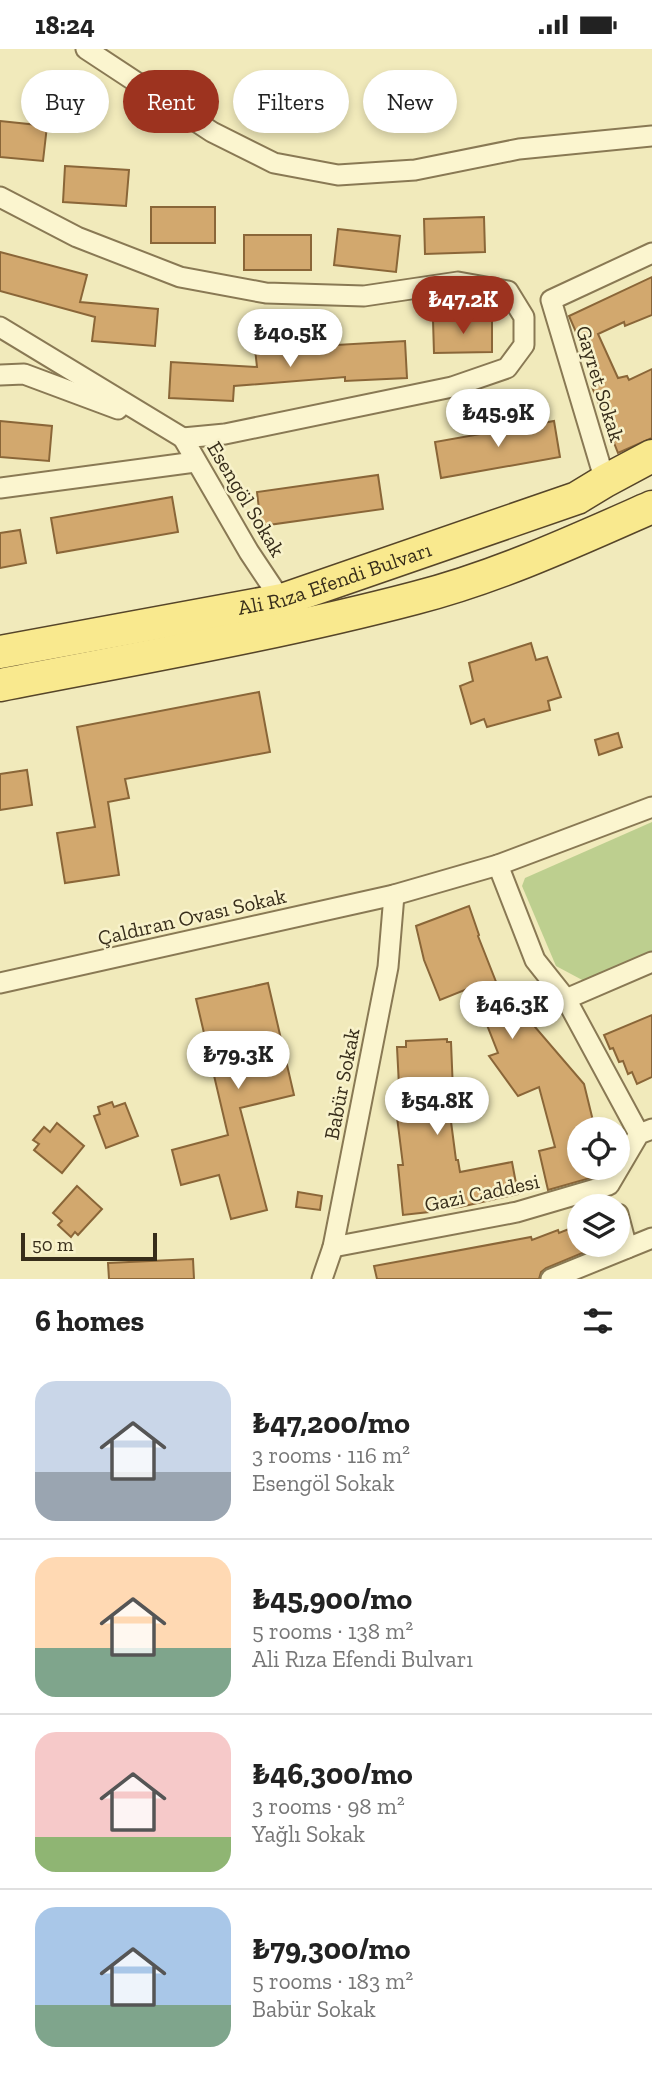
<!DOCTYPE html>
<html lang="en">
<head>
<meta charset="utf-8">
<style>
  body { margin:0; font-family:"Zilla Slab",serif; background:#f6f6f6; color:#222; height:100vh; display:flex; flex-direction:column; font-size:26px; white-space:nowrap }
  * { box-sizing:border-box; margin:0 }
  p { font-size:23px; color:#767676 }
  .icon { flex:none; width:38px; height:38px; fill:none; stroke:currentColor; stroke-width:2; stroke-linecap:round; stroke-linejoin:round }
  .map { position:relative; height:1230px; overflow:hidden }
  .panel { display:flex; flex-direction:column; background:#fff; flex:1 }
  .panel>* { flex:none }
  .guide { position:absolute; left:21px; top:21px; width:611px; height:63px; display:flex; gap:14px }
  .fabs { position:absolute; left:567px; top:1068px; display:grid; gap:14px }
  .fabs a { display:grid; place-items:center; width:63px; height:63px; border-radius:50%; background:#fff; box-shadow:0 4px 10px #0003; font-size:35px }
  .scale { position:absolute; left:21px; bottom:18px; width:136px; box-sizing:border-box; padding-left:7px; border:4px solid #372d1a; border-top:0; font-size:19px; line-height:24px; white-space:nowrap; color:#372d1a; -webkit-text-stroke:5px #f8f2cb; paint-order:stroke }
  .price { position:absolute; translate:-50% -60px; padding:0 16px; border-radius:24px; background:#fff; color:#222; font-size:23px; line-height:46px; filter:drop-shadow(0 2px 4px #0008) }
  .price::after { content:''; position:absolute; left:50%; top:42px; width:21px; height:16px; margin-left:-10px; background:inherit; clip-path:polygon(0 0,100% 0,50% 100%) }
  .price.current { background:#9d331f; color:#fff }
  ul { padding:0; list-style:none }
  li { display:flex; align-items:center; gap:21px; height:175px; padding:0 35px }
  li+li { border-top:2px solid #e0e0e0 }
  li span { display:grid; place-items:center; flex:none; width:196px; height:140px; border-radius:21px; color:#555 }
  li>.icon { margin-inline-start:auto }
  span .icon { width:84px; height:84px; fill:#fffc; stroke-width:1 }
  li b { font-size:30px }
  h2 { display:flex; justify-content:space-between; align-items:center; height:84px; padding:0 35px; font-size:30px }
  .chip { padding:0 24px; border-radius:32px; background:#fff; box-shadow:0 4px 10px #0003; font-size:24px; line-height:63px }
  .chip.current { background:#9d331f; color:#fff }
  .status { display:flex; justify-content:space-between; align-items:center; height:49px; padding:0 35px; background:#fff; direction:ltr }
  .status svg { height:19px; fill:currentColor }
  .map>svg:first-child { display:block }
  .green { fill:#bdcf8f }
  .building { fill:#d2a86e; stroke:#8a6638; stroke-width:2 }
  .lines { fill:none; stroke-linecap:round; stroke-linejoin:round }
  .minor-casing { stroke:#897954; stroke-width:23 }
  .primary-casing { stroke:#564529; stroke-width:35 }
  .minor { stroke:#fbf5cf; stroke-width:19 }
  .primary { stroke:#f9e98e; stroke-width:32 }
  .labels { text-anchor:middle; stroke-width:5; stroke-linejoin:round; paint-order:stroke }
  .street-label { font-size:21px; fill:#372d1a; stroke:#f8f2cb }
</style>
</head>
<body>
<div class="status"><b>18:24</b><svg viewBox="0 0 49 12"><path d="M0 12V9h3v3zM5 12V6h3v6zM10 12V3h3v9zM15 12V0h3v12zM26 1h20v11H26zM47 4h2v5h-2z"/></svg></div>
<div class="map">
<svg width="652" height="1230" viewBox="0 0 652 1230">
  <rect width="100%" height="100%" fill="#f1eabb"/>
  <polygon class="green" points="652,773 652,904 586,933 556,917 522,837 525,829"/>
  <g class="building">
    <polygon points="0,72 47,77 43,112 0,108"/>
    <polygon points="65,117 129,121 126,157 63,153"/>
    <rect x="151" y="158" width="64" height="36"/>
    <polygon points="484,168 485,203 425,205 424,170"/>
    <polygon points="338,180 400,187 396,223 334,216"/>
    <rect x="244" y="186" width="67" height="35"/>
    <polygon points="0,203 87,226 80,253 158,260 155,297 92,292 95,268 0,242"/>
    <polygon points="652,228 652,266 625,277 624,273 598,285 618,329 627,327 629,331 652,320 652,389 618,404 592,338 599,336 569,267"/>
    <polygon points="492,269 492,303 434,304 433,271"/>
    <polygon points="405,292 407,329 345,332 345,328 234,337 233,352 169,349 171,313 257,318 255,300 318,295 319,297"/>
    <polygon points="0,372 52,377 49,412 0,408"/>
    <polygon points="554,372 560,408 441,429 435,393"/>
    <polygon points="378,426 383,460 261,477 257,443"/>
    <polygon points="172,448 178,483 57,504 51,469"/>
    <polygon points="20,481 26,514 0,519 0,484"/>
    <polygon points="531,594 536,611 547,608 561,648 548,652 550,661 487,678 484,670 471,675 460,637 473,632 469,614"/>
    <polygon points="259,643 270,703 125,730 129,749 108,753 119,826 65,834 57,784 95,778 77,678"/>
    <polygon points="618,684 622,698 599,706 595,691"/>
    <polygon points="27,721 32,756 0,761 0,725"/>
    <polygon points="469,857 479,886 478,887 504,953 519,947 528,969 531,968 535,978 584,1035 595,1080 579,1080 579,1118 605,1118 601,1126 548,1141 539,1102 555,1098 539,1038 518,1047 489,1007 498,1004 472,938 440,951 424,911 416,877"/>
    <polygon points="268,934 294,1046 240,1059 267,1161 231,1170 219,1126 181,1136 172,1101 228,1086 196,950"/>
    <polygon points="652,966 652,1028 637,1035 632,1023 628,1025 623,1012 619,1013 613,999 610,1000 604,986"/>
    <polygon points="447,990 447,993 451,993 453,1042 447,1042 456,1111 458,1111 460,1123 512,1113 518,1145 460,1158 429,1161 429,1163 403,1166 398,1116 403,1116 395,1052 396,1037 399,1037 397,998 406,998 406,992"/>
    <polygon points="112,1053 114,1058 125,1054 138,1087 106,1099 94,1067 100,1065 98,1058"/>
    <polygon points="57,1074 84,1097 62,1124 34,1101 39,1095 33,1091 44,1078 50,1083"/>
    <polygon points="77,1137 102,1160 78,1186 75,1183 71,1188 58,1176 62,1172 53,1164"/>
    <polygon points="298,1143 322,1147 320,1161 296,1158"/>
    <polygon points="579,1176 579,1195 604,1195 546,1219 541,1223 539,1230 377,1230 374,1217 531,1188 532,1191 558,1181 559,1184"/>
    <polygon points="193,1210 194,1230 109,1230 108,1214"/>
  </g>
  <g class="lines">
    <defs>
      <g id="minor">
        <polyline points="86,0 212,83 274,114 338,126 415,121 519,100 652,87"/>
        <polyline points="0,148 77,188 180,228 266,244 364,247 458,233 508,242 524,268 524,296 507,319 452,338 225,385 183,389 249,503 285,557"/>
        <polyline points="0,278 183,389"/>
        <polyline points="0,326 24,325 118,360"/>
        <polyline points="605,432 551,251 652,204"/>
        <polyline points="0,439 195,413"/>
        <polyline points="498,816 652,758"/>
        <polyline points="0,934 394,846 498,816 535,911 566,950 639,1085"/>
        <polyline points="566,950 652,913"/>
        <polyline points="618,1165 627,1199"/>
        <polyline points="333,1198 517,1163 609,1136 639,1085 652,1080"/>
        <polyline points="322,1230 333,1198 388,918 394,846"/>
        <polyline points="551,1230 652,1189"/>
      </g>
      <g id="primary">
        <path id="s1" d="M0 603 282 551 577 449 605 432 652 407"/>
        <path d="M0 636C138 609 278 585 415 549 497 528 575 492 652 458"/>
      </g>
    </defs>
    <use href="#minor" class="minor-casing"/>
    <use href="#primary" class="primary-casing"/>
    <use href="#minor" class="minor"/>
    <use href="#primary" class="primary"/>
  </g>
  <g class="labels">
    <g class="street-label">
      <text transform="translate(600 335) rotate(73)" y="7">Gayret Sokak</text>
      <text transform="translate(246 450) rotate(59)" y="7">Esengöl Sokak</text>
      <text dy="7" stroke="none"><textPath href="#s1" startOffset="343">Ali Rıza Efendi Bulvarı</textPath></text>
      <text transform="translate(192 868) rotate(-13)" y="7">Çaldıran Ovası Sokak</text>
      <text transform="translate(342 1035) rotate(-79)" y="7">Babür Sokak</text>
      <text transform="translate(482 1144) rotate(-12)" y="7">Gazi Caddesi</text>
    </g>
  </g>
</svg>
<div class="fabs">
<a><svg class="icon" aria-label="locate" viewBox="0 0 24 24"><circle cx="12" cy="12" r="6"/><path d="M12 2v4M12 18v4M2 12h4M18 12h4"/></svg></a>
<a><svg class="icon" aria-label="layers" viewBox="0 0 24 24"><path d="M12 4l9 5-9 5-9-5zM3 14l9 5 9-5"/></svg></a>
</div>
<div class="scale">50 m</div>
<b class="price current" style="left:463px;top:287px">₺47.2K</b>
<b class="price" style="left:290px;top:320px">₺40.5K</b>
<b class="price" style="left:498px;top:400px">₺45.9K</b>
<b class="price" style="left:512px;top:992px">₺46.3K</b>
<b class="price" style="left:238px;top:1042px">₺79.3K</b>
<b class="price" style="left:437px;top:1088px">₺54.8K</b>
<div class="guide">
<a class="chip">Buy</a>
<a class="chip current">Rent</a>
<a class="chip">Filters</a>
<a class="chip">New</a>
</div>
</div>
<section class="panel">
<h2>6 homes<svg class="icon" aria-label="filters" viewBox="0 0 24 24"><path d="M4 7h16M4 17h16"/><circle cx="9" cy="7" r="2"/><circle cx="15" cy="17" r="2"/></svg></h2>
<ul>
<li><span style="background:linear-gradient(#c9d6e8 65%,#9aa5b1 0)"><svg class="icon" aria-label="home" viewBox="0 0 24 24"><path d="M3 11l9-7 9 7M6 9v11h12V9"/></svg></span><div><b>₺47,200/mo</b><p>3 rooms · 116 m²</p><p>Esengöl Sokak</p></div></li>
<li><span style="background:linear-gradient(#ffd9b3 65%,#7fa58c 0)"><svg class="icon" aria-label="home" viewBox="0 0 24 24"><path d="M3 11l9-7 9 7M6 9v11h12V9"/></svg></span><div><b>₺45,900/mo</b><p>5 rooms · 138 m²</p><p>Ali Rıza Efendi Bulvarı</p></div></li>
<li><span style="background:linear-gradient(#f6c9c9 75%,#8fb573 0)"><svg class="icon" aria-label="home" viewBox="0 0 24 24"><path d="M3 11l9-7 9 7M6 9v11h12V9"/></svg></span><div><b>₺46,300/mo</b><p>3 rooms · 98 m²</p><p>Yağlı Sokak</p></div></li>
<li><span style="background:linear-gradient(#a9c7e8 70%,#7fa58c 0)"><svg class="icon" aria-label="home" viewBox="0 0 24 24"><path d="M3 11l9-7 9 7M6 9v11h12V9"/></svg></span><div><b>₺79,300/mo</b><p>5 rooms · 183 m²</p><p>Babür Sokak</p></div></li>
</ul>
</section>
</body>
</html>
